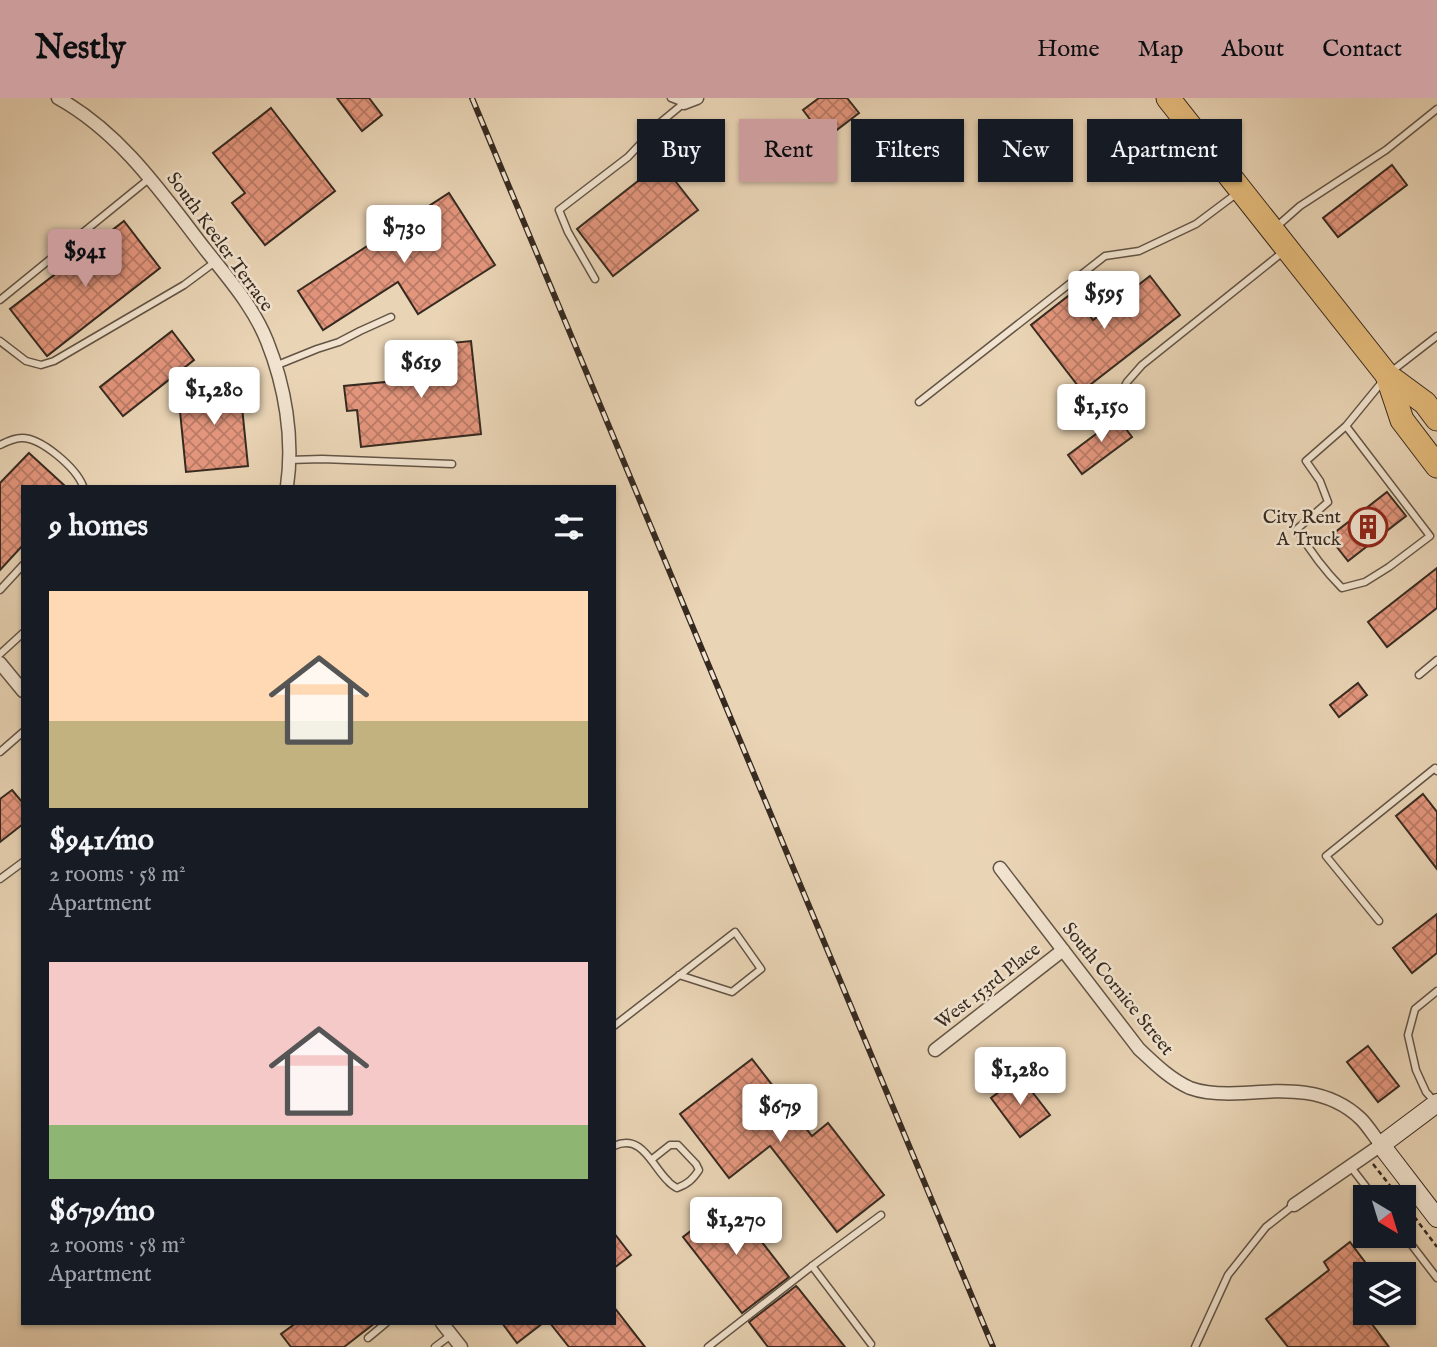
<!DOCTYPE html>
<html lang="en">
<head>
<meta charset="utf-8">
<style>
  body { margin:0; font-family:"IM FELL English",serif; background:#242831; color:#f1f3f6; height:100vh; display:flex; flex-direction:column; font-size:26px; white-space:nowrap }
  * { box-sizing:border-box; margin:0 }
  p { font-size:23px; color:#9ea1a6 }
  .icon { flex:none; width:38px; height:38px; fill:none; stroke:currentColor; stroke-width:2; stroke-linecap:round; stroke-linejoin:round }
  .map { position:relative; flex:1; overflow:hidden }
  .panel { position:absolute; left:21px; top:387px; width:595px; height:840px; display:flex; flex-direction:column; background:#171b24; border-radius:0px; box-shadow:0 2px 5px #0004 }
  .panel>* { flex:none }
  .banner { position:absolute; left:637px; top:21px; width:665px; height:63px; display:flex; gap:14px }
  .needle { width:46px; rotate:142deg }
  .tools { position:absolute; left:1353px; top:1087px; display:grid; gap:14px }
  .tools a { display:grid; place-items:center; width:63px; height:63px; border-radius:0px; background:#171b24; box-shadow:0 2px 5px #0004; font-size:35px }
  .price { position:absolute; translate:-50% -60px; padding:0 16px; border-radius:7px; background:#fff; color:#222; font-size:23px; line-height:46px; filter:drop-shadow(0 2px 4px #0008) }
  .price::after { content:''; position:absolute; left:50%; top:42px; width:21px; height:16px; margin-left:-10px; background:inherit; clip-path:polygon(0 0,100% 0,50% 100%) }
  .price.active { background:#c59692; color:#111 }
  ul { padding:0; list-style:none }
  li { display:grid; align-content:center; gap:14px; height:371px; padding:0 28px }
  li span { display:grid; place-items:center; height:217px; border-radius:0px; color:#555 }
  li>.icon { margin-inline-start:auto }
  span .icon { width:126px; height:126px; fill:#fffc; stroke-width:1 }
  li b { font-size:30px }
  h2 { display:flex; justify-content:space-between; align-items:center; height:84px; padding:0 28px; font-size:30px }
  .tag { padding:0 24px; border-radius:0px; background:#171b24; box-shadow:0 2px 5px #0004; font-size:24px; line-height:63px }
  .tag.active { background:#c59692; color:#111 }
  header { display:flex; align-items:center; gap:42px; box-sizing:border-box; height:98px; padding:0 35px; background:#c59692; color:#111 }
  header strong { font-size:33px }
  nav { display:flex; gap:38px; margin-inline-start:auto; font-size:24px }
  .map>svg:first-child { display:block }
  .building { fill:url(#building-cross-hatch); stroke:#362a20; stroke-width:2 }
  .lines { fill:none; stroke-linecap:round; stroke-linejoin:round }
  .lane-casing { stroke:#635445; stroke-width:9 }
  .street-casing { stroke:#635445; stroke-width:15 }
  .secondary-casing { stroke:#362a20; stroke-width:20 }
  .highway-casing { stroke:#362a20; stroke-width:25 }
  .path { stroke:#362a20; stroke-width:2.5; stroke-dasharray:5 3.5; stroke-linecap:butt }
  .lane { stroke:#f1e3cf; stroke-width:6 }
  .street { stroke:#f1e3cf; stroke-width:12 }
  .secondary { stroke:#f1e3cf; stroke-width:18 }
  .highway { stroke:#e4ba7a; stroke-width:23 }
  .rail-casing { stroke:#362a20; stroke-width:6 }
  .rail { stroke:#f1e3cf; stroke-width:3.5; stroke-dasharray:10; stroke-linecap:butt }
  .labels { text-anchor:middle; stroke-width:5; stroke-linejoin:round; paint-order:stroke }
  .street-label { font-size:19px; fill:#362a20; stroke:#f1e3cf }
  .poi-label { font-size:19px; fill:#362a20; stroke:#f1e3cf; text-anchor:end }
</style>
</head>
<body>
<header>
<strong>Nestly</strong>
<nav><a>Home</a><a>Map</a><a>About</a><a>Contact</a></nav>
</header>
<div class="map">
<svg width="1437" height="1249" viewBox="0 0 1437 1249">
  <defs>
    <pattern id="building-cross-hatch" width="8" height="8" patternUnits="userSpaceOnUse" patternTransform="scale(1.75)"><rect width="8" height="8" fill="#e4967d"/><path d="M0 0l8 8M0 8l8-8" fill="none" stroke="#ba7b66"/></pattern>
  </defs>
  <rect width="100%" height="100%" fill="#e9d4b5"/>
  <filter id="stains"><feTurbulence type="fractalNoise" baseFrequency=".00286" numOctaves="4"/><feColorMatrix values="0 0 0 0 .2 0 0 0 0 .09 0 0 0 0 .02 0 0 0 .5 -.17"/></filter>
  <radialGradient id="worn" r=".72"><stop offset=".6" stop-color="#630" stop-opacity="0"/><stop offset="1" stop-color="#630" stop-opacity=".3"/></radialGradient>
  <g class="building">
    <polygon points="337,0 369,0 382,17 362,33"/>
    <polygon points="819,0 847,0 859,15 825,41 803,12"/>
    <polygon points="271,10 335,93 265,147 232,105 245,95 213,55"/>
    <polygon points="661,65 698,112 613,178 577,131"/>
    <polygon points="1392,67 1407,87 1338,139 1323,120"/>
    <polygon points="449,95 495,167 418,216 398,184 323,232 298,193"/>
    <polygon points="124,123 160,170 47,258 10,211"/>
    <polygon points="1150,178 1180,217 1082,293 1031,227 1072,195 1093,222"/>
    <polygon points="172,233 194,262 123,318 100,289"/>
    <polygon points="471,243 481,336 361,349 357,312 347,313 344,288 416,281 413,249"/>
    <polygon points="235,278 238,310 242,309 248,368 186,374 180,313 194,311 191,283"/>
    <polygon points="1113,314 1132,339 1082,376 1068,357 1100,333 1096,327"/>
    <polygon points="29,355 65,388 23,388 23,447 0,472 0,385"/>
    <polygon points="1387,394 1406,418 1348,463 1329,439"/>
    <polygon points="1437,470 1437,510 1387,549 1368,524"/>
    <polygon points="1358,585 1367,597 1339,619 1330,607"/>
    <polygon points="12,692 23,705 23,726 0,744 0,701"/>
    <polygon points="1423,696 1437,714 1437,771 1396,718"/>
    <polygon points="1437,816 1437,855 1412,875 1393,850"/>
    <polygon points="1368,948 1399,988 1378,1004 1347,964"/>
    <polygon points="752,961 812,1038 828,1025 884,1097 837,1134 770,1048 729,1080 680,1016"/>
    <polygon points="1020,978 1050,1017 1020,1039 991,1000"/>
    <polygon points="730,1103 789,1179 742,1215 683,1139"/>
    <polygon points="614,1135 631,1157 614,1170"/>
    <polygon points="1350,1144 1374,1176 1365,1176 1365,1214 1379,1214 1369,1222 1389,1249 1288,1249 1266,1221 1329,1172 1324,1164"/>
    <polygon points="796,1188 798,1190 845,1249 768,1249 749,1224"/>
    <polygon points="614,1209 645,1249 569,1249 550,1225 614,1225"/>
    <polygon points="296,1225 375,1225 344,1249 291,1249 281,1236"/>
    <polygon points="502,1225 543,1225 517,1245"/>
  </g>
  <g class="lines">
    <defs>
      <g id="lane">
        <polyline points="1275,130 1300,108 1386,52 1437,11"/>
        <polyline points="595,181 568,134 559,112 628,59 661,24 684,5 671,0"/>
        <polyline points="0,202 150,80"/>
        <polyline points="0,243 26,263 41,267 54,263 184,187 215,164"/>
        <polyline points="275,268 317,251 339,244 360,233 391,219"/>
        <polyline points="1392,273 1437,238"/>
        <polyline points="1117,303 1127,284 1142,267 1283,154"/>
        <polyline points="919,304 1105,158 1139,153 1196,126 1236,96"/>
        <path d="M1346 328 1306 363 1320 383 1328 404 1297 431C1310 453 1324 472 1342 490L1365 484 1389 469 1430 438 1346 328 1382 284"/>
        <path d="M0 347C6 344 14 340 21 340 41 339 76 370 83 388"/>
        <polyline points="289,362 322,361 452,366"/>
        <polyline points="0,492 23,467"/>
        <polyline points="0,556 23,535"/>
        <polyline points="1419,577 1437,562"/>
        <polyline points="0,654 23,634"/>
        <polyline points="0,781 23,764"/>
        <polyline points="1379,823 1326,758 1435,670 1437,673"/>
        <polyline points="614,928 735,834 761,871 732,894 679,877"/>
        <polyline points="1435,1004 1426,994 1416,972 1408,937 1415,911 1437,893"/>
        <path d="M614 1048C642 1035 652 1068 668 1083 669 1085 675 1089 677 1090 688 1086 693 1081 699 1072L696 1066 678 1047H670L651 1062"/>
        <polyline points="1350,1068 1374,1099"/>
        <polyline points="1404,1137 1437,1180"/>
        <polyline points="812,1168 871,1246"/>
        <polyline points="368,1240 386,1225"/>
        <polyline points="435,1249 451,1237"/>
        <polyline points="708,1249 812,1168 881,1117"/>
        <polyline points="1195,1249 1228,1177 1266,1129 1294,1107"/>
      </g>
      <g id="street">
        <path d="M58 0C121 35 162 95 205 151 228 180 253 208 267 243 285 288 294 340 287 388"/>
        <polyline points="684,5 697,0"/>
        <polyline points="0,565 23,593"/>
        <path d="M1000 770 1139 951C1155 966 1170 981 1190 990 1206 996 1227 996 1244 995 1286 992 1328 989 1361 1021 1368 1028 1374 1038 1381 1047L1294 1107"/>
        <polyline points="935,952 1063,852"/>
        <polyline points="442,1225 461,1249"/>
      </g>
      <polyline id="secondary" points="1437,1005 1381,1047 1437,1120"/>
      <g id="highway">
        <polyline points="1168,0 1387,277 1425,305 1437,321"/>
        <polyline points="1387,277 1402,322 1437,368"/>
      </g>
    </defs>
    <use href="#lane" class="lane-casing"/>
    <use href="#street" class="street-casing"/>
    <use href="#secondary" class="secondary-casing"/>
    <use href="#highway" class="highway-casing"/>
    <g class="path">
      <polyline points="1373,1066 1399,1099"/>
      <polyline points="1404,1105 1437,1149"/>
    </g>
    <use href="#lane" class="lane"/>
    <use href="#street" class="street"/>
    <use href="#secondary" class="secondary"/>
    <use href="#highway" class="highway"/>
    <defs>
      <polyline id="rail" points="472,0 993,1249"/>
    </defs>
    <use href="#rail" class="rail-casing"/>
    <use href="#rail" class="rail"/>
  </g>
  <defs>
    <symbol id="building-ring" viewBox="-11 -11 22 22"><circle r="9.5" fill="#f1e3cf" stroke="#8f2418" stroke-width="1.5"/><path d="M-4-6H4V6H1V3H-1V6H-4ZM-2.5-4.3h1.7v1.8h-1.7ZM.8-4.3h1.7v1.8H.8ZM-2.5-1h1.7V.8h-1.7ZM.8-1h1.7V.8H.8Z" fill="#8f2418"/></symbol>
  </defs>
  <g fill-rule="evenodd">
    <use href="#building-ring" x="1346" y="407" width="44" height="44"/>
  </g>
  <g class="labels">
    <g class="street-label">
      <text transform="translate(221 143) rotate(54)" y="7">South Keeler Terrace</text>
      <text transform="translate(987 887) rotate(-38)" y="7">West 153rd Place</text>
      <text transform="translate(1119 890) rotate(51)" y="7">South Cornice Street</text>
    </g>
    <g class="poi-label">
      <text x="1341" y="425">City Rent<tspan x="1341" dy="22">A Truck</tspan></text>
    </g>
  </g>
  <rect width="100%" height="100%" filter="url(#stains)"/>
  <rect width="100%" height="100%" fill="url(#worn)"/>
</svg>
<div class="tools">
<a><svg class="needle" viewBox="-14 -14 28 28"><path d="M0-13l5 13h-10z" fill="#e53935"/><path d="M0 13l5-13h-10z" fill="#9ea1a6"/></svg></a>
<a><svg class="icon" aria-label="layers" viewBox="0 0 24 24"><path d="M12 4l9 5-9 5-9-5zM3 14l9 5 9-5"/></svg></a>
</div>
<b class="price" style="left:404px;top:167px">$730</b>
<b class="price active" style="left:85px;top:191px">$941</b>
<b class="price" style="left:1104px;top:233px">$595</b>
<b class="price" style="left:421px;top:302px">$619</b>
<b class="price" style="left:214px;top:329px">$1,280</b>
<b class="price" style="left:1101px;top:346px">$1,150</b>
<b class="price" style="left:1020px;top:1009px">$1,280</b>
<b class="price" style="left:780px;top:1046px">$679</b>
<b class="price" style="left:736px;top:1159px">$1,270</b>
<div class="banner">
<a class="tag">Buy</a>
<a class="tag active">Rent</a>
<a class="tag">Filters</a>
<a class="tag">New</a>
<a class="tag">Apartment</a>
</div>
<section class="panel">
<h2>9 homes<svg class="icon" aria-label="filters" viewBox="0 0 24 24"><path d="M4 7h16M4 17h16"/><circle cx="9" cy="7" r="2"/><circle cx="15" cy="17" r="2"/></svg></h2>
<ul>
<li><span style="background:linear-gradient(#ffd9b3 60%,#c2b280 0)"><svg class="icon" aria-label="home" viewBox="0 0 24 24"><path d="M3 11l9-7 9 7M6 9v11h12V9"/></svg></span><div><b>$941/mo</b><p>2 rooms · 58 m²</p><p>Apartment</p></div></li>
<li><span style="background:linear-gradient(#f6c9c9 75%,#8fb573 0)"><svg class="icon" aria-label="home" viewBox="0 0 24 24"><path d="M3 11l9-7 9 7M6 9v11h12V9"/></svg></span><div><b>$679/mo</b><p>2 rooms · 58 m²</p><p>Apartment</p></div></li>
</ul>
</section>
</div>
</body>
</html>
